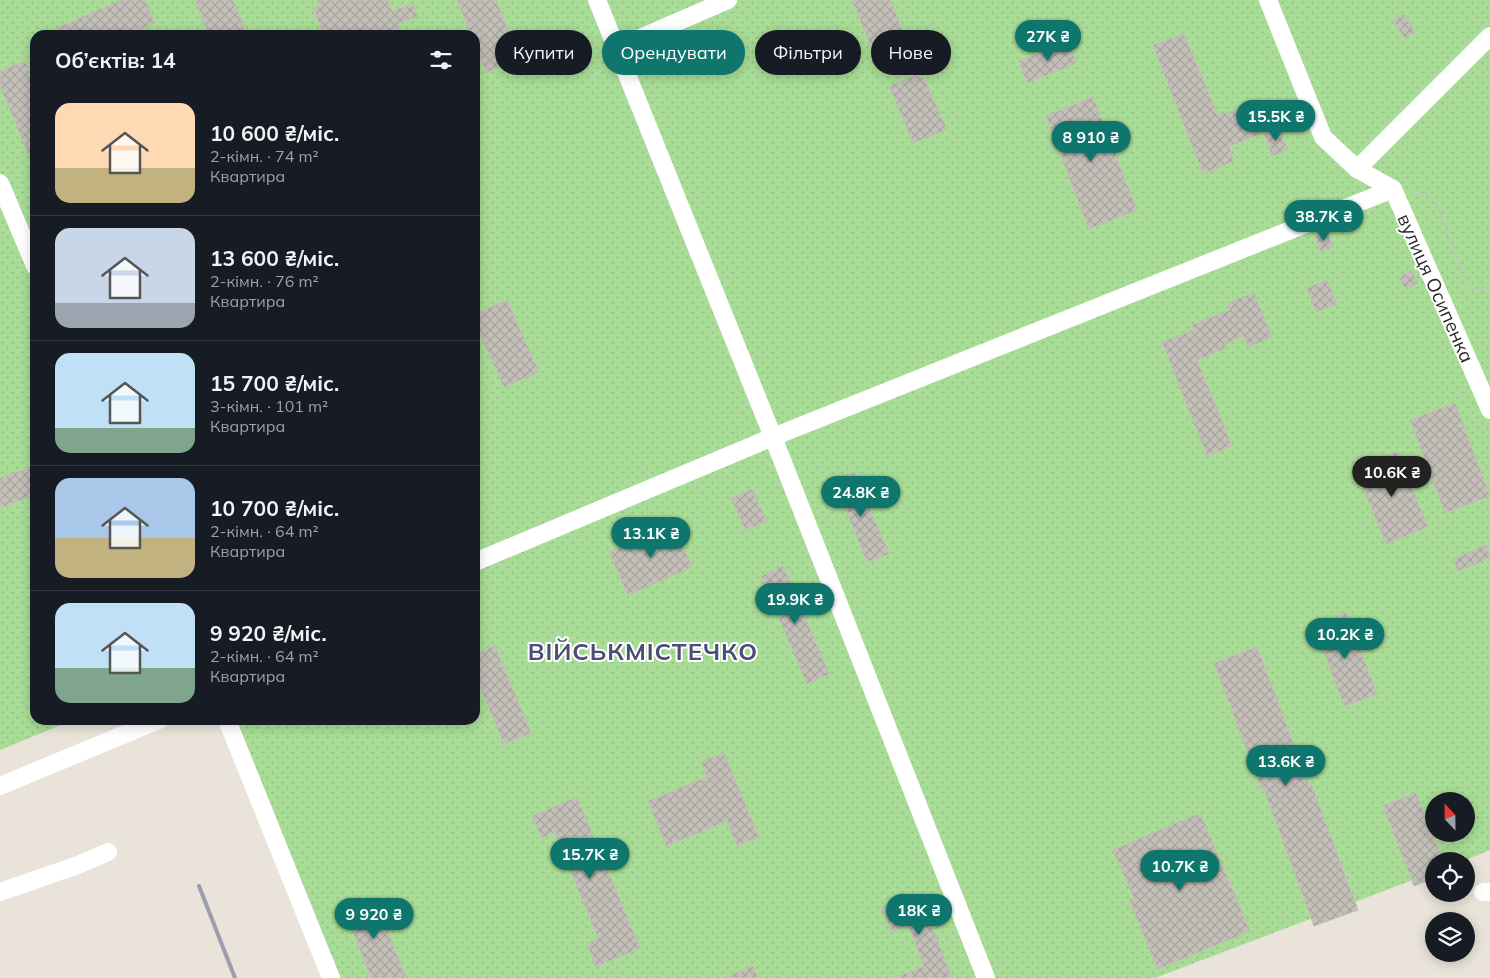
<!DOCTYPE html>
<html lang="uk">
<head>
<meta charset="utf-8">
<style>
  body { margin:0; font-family:Mulish,sans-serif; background:#242831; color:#f1f3f6; height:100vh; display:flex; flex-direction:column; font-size:19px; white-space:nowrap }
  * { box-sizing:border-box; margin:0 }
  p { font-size:16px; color:#9ea1a6 }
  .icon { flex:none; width:28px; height:28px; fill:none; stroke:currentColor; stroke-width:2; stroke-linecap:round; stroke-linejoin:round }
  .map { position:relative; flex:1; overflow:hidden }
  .sheet { position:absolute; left:30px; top:30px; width:450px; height:695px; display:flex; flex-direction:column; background:#171b24; border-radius:15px; box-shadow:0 2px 12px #0003 }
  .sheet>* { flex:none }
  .hud { position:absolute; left:495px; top:30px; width:475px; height:45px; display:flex; gap:10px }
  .needle { width:32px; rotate:338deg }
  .tools { position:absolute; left:1425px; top:792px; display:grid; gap:10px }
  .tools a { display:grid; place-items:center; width:50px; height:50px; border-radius:50%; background:#171b24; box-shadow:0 2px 12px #0003; font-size:25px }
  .price { position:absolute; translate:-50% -42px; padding:0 11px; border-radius:18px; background:#0f766e; color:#fff; font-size:16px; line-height:32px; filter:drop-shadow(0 1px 2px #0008) }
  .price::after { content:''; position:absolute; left:50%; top:30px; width:15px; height:11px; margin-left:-8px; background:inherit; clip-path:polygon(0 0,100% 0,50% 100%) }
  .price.current { background:#222; color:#fff }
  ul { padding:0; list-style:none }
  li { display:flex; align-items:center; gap:15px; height:125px; padding:0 25px }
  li+li { border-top:1px solid #363941 }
  li span { display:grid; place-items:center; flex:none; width:140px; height:100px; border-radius:15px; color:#555 }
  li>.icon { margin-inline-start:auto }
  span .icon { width:60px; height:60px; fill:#fffc; stroke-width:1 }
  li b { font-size:21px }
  h2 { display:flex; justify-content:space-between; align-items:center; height:60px; padding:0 25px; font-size:21px }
  .pill { padding:0 18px; border-radius:22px; background:#171b24; box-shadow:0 2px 12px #0003; font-size:18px; line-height:45px }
  .pill.current { background:#0f766e; color:#fff }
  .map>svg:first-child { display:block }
  .grass { fill:url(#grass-dots); fill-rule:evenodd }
  .building { fill:url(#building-cross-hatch); stroke:#c3bfb3 }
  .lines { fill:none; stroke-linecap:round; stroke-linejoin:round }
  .path { stroke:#c3c3c3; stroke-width:2; stroke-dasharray:4 2.5; stroke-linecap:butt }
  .minor { stroke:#fff; stroke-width:18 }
  .rail { stroke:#9c9db0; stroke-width:4 }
  .labels { text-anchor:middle; stroke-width:4; stroke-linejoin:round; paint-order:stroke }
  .street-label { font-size:19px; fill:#272727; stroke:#fff }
  .district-label { font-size:24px; font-weight:bold; letter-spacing:1px; fill:#4b4e74; stroke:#fff }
</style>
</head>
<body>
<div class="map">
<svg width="1490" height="978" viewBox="0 0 1490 978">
  <defs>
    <pattern id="grass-dots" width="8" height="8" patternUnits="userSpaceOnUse" patternTransform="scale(1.25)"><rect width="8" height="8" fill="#a9dd97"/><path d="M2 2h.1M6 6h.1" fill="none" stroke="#91be82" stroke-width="1.8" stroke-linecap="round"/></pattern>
    <pattern id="building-cross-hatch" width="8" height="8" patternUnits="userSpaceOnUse" patternTransform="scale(1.25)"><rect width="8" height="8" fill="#c4c0b9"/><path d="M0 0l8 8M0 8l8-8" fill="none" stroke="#a8a59f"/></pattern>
  </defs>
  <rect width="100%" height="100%" fill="#e9e3d9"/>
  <path class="grass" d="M0 0H1490V850L1463 861H1434V872L1155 978H341L233 720H475V35H35V720H73L0 750ZM1434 801H1466V834H1434Z"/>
  <g class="building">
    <polygon points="121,0 145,0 155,23 128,35 63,35 59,27"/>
    <polygon points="195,0 233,0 247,35 209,35"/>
    <polygon points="317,0 388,0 392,11 413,4 418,16 397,24 402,35 324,35 313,8 319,6"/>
    <polygon points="457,0 496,0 519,57 486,73 475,44 475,35 471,35"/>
    <polygon points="852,0 890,0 913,54 880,68"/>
    <polygon points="1403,14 1416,32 1405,39 1393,20"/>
    <polygon points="1184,34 1218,116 1249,105 1261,134 1229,146 1234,161 1203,174 1153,45"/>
    <polygon points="1068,42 1077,63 1027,83 1019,61"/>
    <polygon points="25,61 35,85 35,169 0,86 0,71"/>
    <polygon points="921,73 947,129 913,143 889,86"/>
    <polygon points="1093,97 1137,210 1089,229 1046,116"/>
    <polygon points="1279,128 1287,150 1272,156 1264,134"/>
    <polygon points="1327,231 1333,247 1321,252 1315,236"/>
    <polygon points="1412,271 1418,283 1405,289 1399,277"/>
    <polygon points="1327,280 1337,304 1316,312 1307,288"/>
    <polygon points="1254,293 1272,337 1248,347 1244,336 1225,344 1226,348 1197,360 1232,446 1207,456 1162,342 1194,330 1192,325 1230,310 1227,303"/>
    <polygon points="507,300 539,372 504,387 475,323 475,314"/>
    <polygon points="1455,403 1490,496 1445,513 1410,420"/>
    <polygon points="1397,451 1428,527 1386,544 1355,468"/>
    <polygon points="35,466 35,495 0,508 0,478"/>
    <polygon points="854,472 889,554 867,562 834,480"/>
    <polygon points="752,489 767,522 745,530 731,498"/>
    <polygon points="674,524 692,567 628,595 609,552"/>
    <polygon points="1486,545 1490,558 1458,571 1453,559"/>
    <polygon points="783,566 829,674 807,684 761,576"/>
    <polygon points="1346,613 1377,694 1344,706 1314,625"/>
    <polygon points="495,646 531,733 504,744 475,675 475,654"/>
    <polygon points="1257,647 1310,787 1312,786 1358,910 1314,926 1263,787 1261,788 1214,663"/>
    <polygon points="724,753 759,837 737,846 727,821 666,846 648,801 707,777 701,762"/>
    <polygon points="1416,793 1443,861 1434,861 1434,878 1414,886 1383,806"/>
    <polygon points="577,797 640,948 596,967 587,943 598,938 555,832 542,838 532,816"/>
    <polygon points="1200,813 1250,931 1158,969 1129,900 1134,898 1113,850"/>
    <polygon points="919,893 952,978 894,978 924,966 908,925 892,932 882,907"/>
    <polygon points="374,896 406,978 371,978 344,908"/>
    <polygon points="753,966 758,978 724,978"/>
  </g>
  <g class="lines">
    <polyline class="path" points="1412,193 1428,195 1436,202 1468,288 1478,290 1490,287"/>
    <g class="minor">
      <polyline points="597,0 773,437 986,978"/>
      <polyline points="1268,0 1323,137 1357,169 1393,189 1490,410"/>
      <polyline points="617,48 728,0"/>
      <polyline points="1357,169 1490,36"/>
      <polyline points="0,183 35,266"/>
      <polyline points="475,562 773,437 1393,189"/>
      <polyline points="227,720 331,978"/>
      <polyline points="0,786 159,720"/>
      <polyline points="0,892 78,865 108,852"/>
      <polyline points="1483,892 1490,892"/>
    </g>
    <polyline class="rail" points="199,886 235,978"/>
  </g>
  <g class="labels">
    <g class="street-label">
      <text transform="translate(1436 288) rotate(66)" y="7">вулиця Осипенка</text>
    </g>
    <g class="district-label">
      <text x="643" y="660">ВІЙСЬКМІСТЕЧКО</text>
    </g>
  </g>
</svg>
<div class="tools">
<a><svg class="needle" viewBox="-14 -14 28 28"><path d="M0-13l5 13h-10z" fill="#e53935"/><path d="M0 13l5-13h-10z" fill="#9ea1a6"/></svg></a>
<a><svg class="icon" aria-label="locate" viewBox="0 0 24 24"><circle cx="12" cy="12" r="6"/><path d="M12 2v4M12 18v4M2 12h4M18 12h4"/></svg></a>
<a><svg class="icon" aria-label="layers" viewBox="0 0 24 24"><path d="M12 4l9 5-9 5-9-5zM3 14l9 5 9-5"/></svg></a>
</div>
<b class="price" style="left:1048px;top:62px">27K ₴</b>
<b class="price" style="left:1276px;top:142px">15.5K ₴</b>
<b class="price" style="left:1091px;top:163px">8 910 ₴</b>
<b class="price" style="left:1324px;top:242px">38.7K ₴</b>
<b class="price current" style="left:1392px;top:498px">10.6K ₴</b>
<b class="price" style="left:861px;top:518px">24.8K ₴</b>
<b class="price" style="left:651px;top:559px">13.1K ₴</b>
<b class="price" style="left:795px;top:625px">19.9K ₴</b>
<b class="price" style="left:1345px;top:660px">10.2K ₴</b>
<b class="price" style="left:1286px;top:787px">13.6K ₴</b>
<b class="price" style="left:590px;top:880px">15.7K ₴</b>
<b class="price" style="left:1180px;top:892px">10.7K ₴</b>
<b class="price" style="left:919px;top:936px">18K ₴</b>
<b class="price" style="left:374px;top:940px">9 920 ₴</b>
<div class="hud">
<a class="pill">Купити</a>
<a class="pill current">Орендувати</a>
<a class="pill">Фільтри</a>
<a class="pill">Нове</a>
</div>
<section class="sheet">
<h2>Об’єктів: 14<svg class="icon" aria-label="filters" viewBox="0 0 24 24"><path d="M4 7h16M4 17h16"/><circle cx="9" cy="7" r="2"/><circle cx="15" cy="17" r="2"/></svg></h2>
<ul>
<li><span style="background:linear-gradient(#ffd9b3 65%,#c2b280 0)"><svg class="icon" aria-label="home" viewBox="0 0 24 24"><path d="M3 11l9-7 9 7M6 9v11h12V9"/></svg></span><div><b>10 600 ₴/міс.</b><p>2-кімн. · 74 m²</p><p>Квартира</p></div></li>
<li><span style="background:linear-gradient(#c9d6e8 75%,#9aa5b1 0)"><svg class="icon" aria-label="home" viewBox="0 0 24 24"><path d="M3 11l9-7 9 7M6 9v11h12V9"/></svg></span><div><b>13 600 ₴/міс.</b><p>2-кімн. · 76 m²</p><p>Квартира</p></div></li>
<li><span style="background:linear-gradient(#bfe0f5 75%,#7fa58c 0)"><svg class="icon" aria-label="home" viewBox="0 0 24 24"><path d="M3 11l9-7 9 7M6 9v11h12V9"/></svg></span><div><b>15 700 ₴/міс.</b><p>3-кімн. · 101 m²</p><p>Квартира</p></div></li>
<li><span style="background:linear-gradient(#a9c7e8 60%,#c2b280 0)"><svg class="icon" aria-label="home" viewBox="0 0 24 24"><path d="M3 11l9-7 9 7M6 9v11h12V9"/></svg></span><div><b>10 700 ₴/міс.</b><p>2-кімн. · 64 m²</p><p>Квартира</p></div></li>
<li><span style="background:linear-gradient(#bfe0f5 65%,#7fa58c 0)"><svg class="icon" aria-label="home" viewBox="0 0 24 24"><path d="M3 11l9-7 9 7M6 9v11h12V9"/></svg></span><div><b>9 920 ₴/міс.</b><p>2-кімн. · 64 m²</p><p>Квартира</p></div></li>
</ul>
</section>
</div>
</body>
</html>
